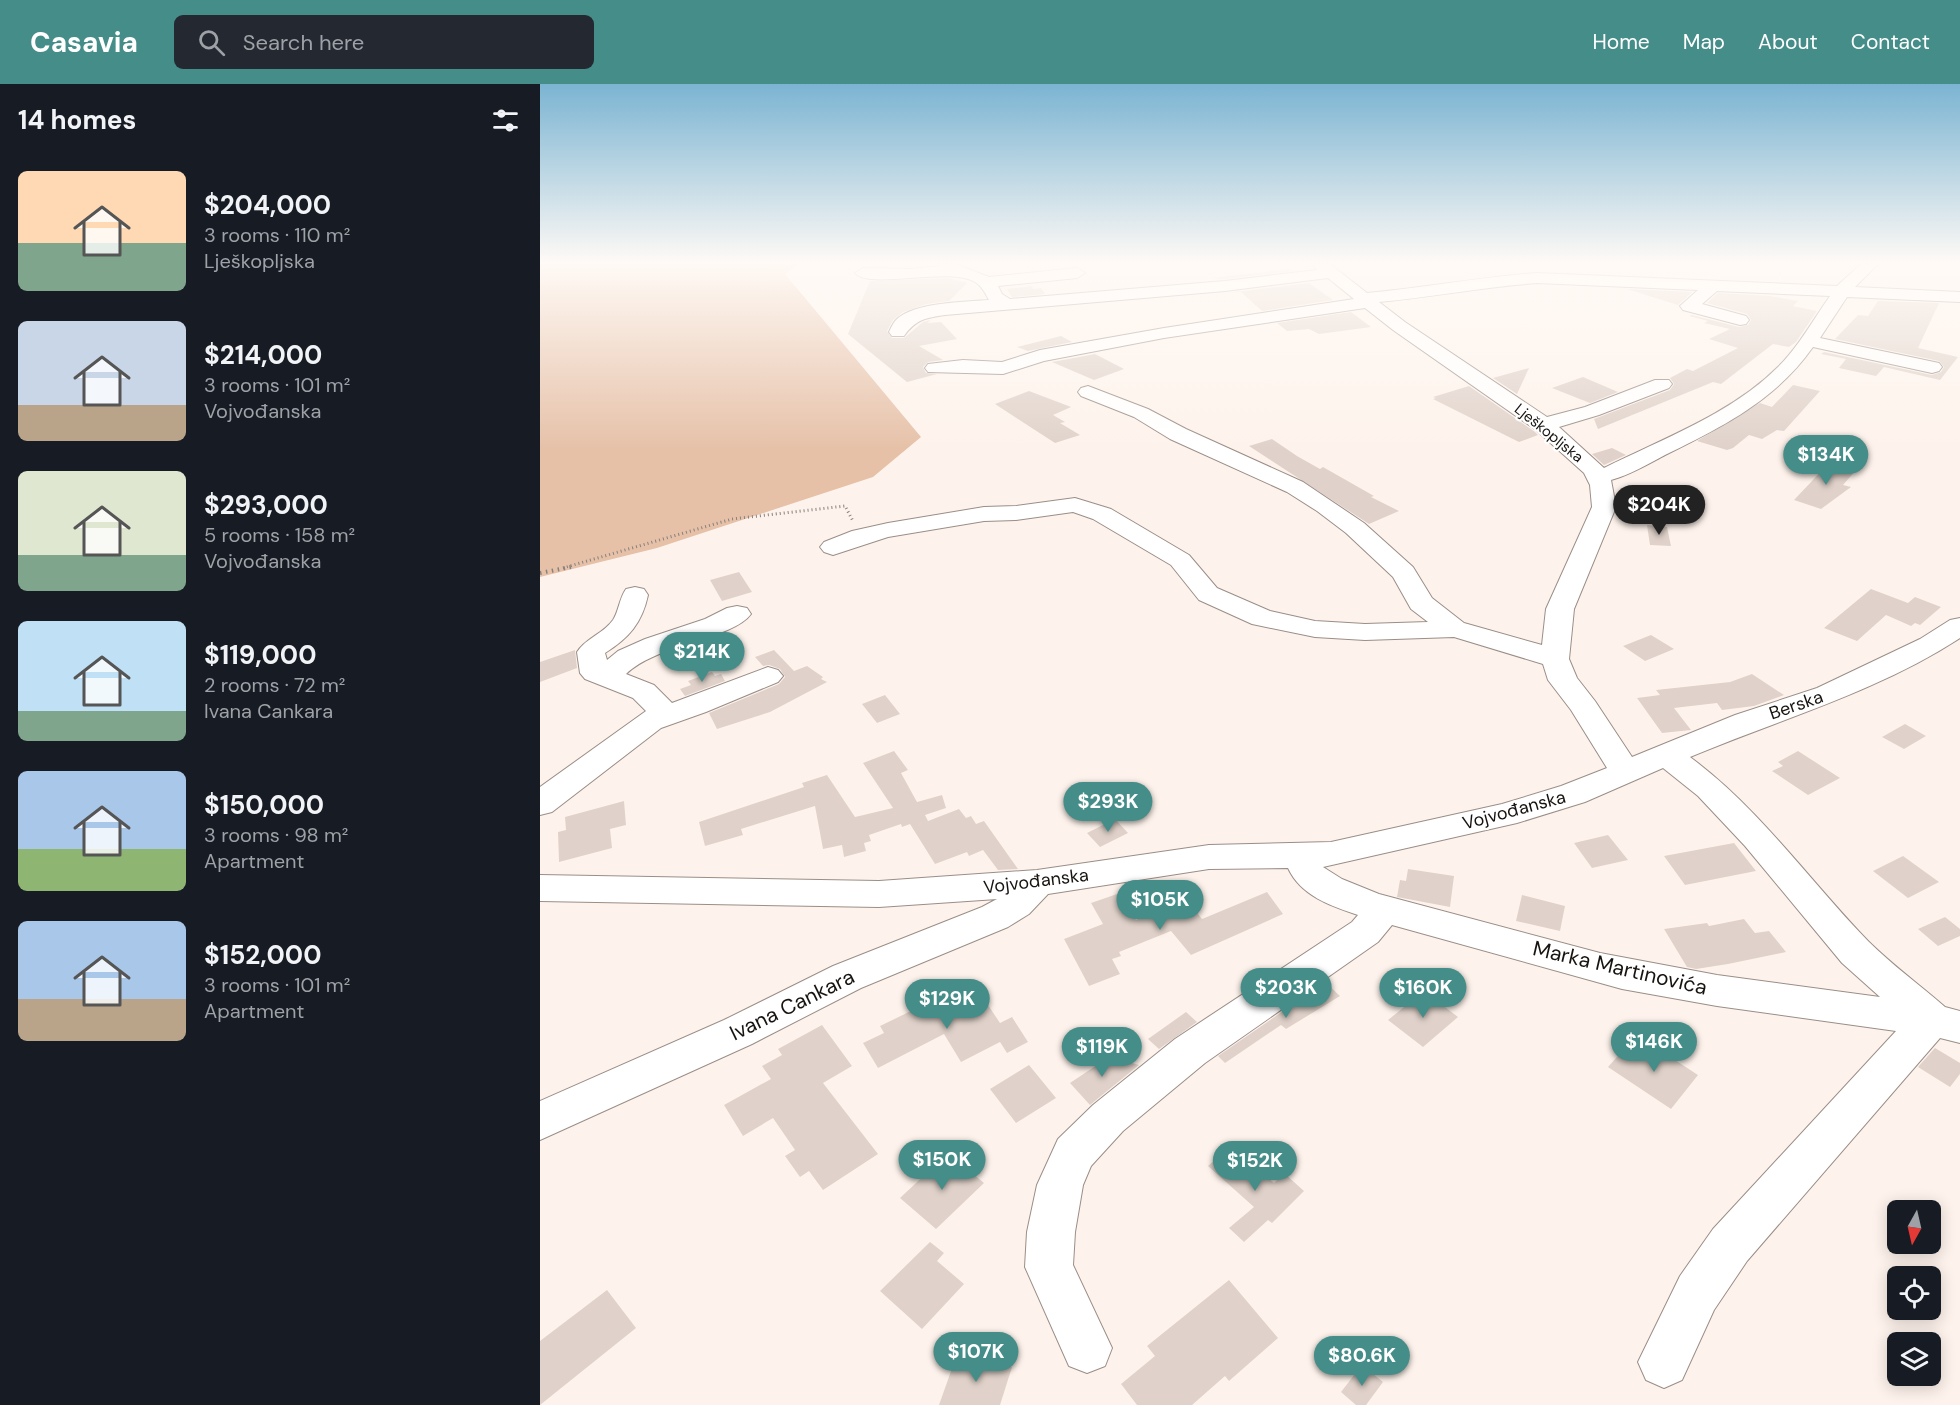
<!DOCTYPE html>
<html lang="en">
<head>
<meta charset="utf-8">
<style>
  body { margin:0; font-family:"DM Sans",sans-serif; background:#242831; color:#f1f3f6; height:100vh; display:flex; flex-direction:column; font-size:22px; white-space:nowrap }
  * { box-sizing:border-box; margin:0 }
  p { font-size:20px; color:#9ea1a6 }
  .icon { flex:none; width:33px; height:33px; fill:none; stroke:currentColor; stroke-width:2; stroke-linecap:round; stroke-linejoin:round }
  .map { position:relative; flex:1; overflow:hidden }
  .details { display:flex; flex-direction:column; background:#171b24; width:540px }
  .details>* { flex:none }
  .needle { width:39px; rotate:188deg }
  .tools { position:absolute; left:1347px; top:1116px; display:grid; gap:12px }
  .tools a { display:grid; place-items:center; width:54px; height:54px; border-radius:9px; background:#171b24; box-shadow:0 3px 15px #0003; font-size:30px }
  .price { position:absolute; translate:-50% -51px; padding:0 14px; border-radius:21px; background:#458d89; color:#fff; font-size:20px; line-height:39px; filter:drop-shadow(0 2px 3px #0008) }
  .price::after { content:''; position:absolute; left:50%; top:36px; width:18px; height:14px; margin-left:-9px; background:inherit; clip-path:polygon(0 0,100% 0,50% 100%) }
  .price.on { background:#222; color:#fff }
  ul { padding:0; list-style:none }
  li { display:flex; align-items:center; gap:18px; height:150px; padding:0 18px }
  li span { display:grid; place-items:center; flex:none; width:168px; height:120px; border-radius:9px; color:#555 }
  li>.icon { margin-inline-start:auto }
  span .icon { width:72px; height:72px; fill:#fffc; stroke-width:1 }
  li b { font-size:26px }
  h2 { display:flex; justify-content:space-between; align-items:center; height:72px; padding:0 18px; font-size:26px }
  header { display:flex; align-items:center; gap:36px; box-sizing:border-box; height:84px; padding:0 30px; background:#458d89; color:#fff }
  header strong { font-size:28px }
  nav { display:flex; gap:33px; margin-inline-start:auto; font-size:21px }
  .search { width:420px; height:54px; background:#242831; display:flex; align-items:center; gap:15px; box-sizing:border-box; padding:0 21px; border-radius:9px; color:#9ea1a6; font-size:22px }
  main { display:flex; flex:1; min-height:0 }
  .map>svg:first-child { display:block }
  .green { fill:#e6c1a8 }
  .building { fill:#e0d2ca }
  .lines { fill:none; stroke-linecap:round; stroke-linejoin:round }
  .minor-casing { stroke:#9a8e86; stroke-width:2 }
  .path-far1 { stroke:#88817c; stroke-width:3; stroke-dasharray:1 3; stroke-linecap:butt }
  .path { stroke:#88817c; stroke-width:4; stroke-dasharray:1.5 4.5; stroke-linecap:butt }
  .minor { fill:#fff; fill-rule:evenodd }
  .labels { text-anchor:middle; stroke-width:4.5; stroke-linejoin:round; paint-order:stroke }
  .far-street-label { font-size:15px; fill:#171310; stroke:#fff }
  .street-label { font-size:18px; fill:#171310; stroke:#fff }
  .near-street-label { font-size:21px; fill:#171310; stroke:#fff }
</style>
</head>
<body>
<header>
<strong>Casavia</strong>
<div class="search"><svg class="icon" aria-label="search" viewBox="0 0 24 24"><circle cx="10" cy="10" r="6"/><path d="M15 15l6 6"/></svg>Search here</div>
<nav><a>Home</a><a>Map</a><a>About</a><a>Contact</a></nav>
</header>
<main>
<section class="details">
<h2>14 homes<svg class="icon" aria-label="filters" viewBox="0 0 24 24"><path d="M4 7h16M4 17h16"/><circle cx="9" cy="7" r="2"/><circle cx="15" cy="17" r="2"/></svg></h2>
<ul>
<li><span style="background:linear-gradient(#ffd9b3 60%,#7fa58c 0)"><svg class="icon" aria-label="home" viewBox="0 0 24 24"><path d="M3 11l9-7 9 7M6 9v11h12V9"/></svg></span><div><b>$204,000</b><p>3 rooms · 110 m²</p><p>Lješkopljska</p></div></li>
<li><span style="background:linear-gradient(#c9d6e8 70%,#b9a48a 0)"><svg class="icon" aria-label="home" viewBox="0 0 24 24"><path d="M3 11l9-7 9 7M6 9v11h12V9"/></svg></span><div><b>$214,000</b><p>3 rooms · 101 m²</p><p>Vojvođanska</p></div></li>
<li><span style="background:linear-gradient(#dfe7d0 70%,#7fa58c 0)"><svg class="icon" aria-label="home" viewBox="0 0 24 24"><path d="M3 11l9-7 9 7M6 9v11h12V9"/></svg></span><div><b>$293,000</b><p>5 rooms · 158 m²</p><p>Vojvođanska</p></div></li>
<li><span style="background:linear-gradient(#bfe0f5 75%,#7fa58c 0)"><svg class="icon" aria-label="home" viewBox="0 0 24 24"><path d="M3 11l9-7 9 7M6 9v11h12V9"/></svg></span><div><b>$119,000</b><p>2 rooms · 72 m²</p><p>Ivana Cankara</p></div></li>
<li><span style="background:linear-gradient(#a9c7e8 65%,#8fb573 0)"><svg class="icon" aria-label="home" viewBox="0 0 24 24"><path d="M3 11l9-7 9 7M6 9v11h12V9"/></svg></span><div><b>$150,000</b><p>3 rooms · 98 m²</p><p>Apartment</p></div></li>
<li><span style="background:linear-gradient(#a9c7e8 65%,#b9a48a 0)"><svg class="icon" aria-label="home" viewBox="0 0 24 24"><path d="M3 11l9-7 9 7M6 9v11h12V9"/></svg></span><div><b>$152,000</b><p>3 rooms · 101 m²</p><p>Apartment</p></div></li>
</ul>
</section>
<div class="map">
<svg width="1420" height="1321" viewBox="0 0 1420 1321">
  <rect width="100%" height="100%" fill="#fef3ec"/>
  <polygon class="green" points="0,180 258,180 245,190 381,353 333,393 117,464 0,493"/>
  <g class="building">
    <polygon points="751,185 753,187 685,195 671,194"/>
    <polygon points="408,194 427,199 409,217 386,220 363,228 353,236 347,247 352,254 364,254 383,238 391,236 387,239 401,238 417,255 379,262 403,276 388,278 383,283 386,289 397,290 367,298 308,250 330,197"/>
    <polygon points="769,199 793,216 722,227 701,208 687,209"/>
    <polygon points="492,202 493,205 501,204 505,210 472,213 467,205"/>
    <polygon points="1087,205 1152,208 1138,221"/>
    <polygon points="1178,209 1230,212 1258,217 1253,222 1277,227 1256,258 1249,263 1233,260 1181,300 1173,298 1058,345 1054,335 1130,306 1134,300 1130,294 1147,285 1153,287 1198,264 1169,255 1190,245 1164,239 1168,237 1149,232 1152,231 1199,243 1208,241 1211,236 1207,230 1167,219"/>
    <polygon points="1338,217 1399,219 1378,264 1418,273 1400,296 1344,283 1336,292 1299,284 1306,275 1281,270 1284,268 1392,291 1401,288 1404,283 1399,277 1295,255 1318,231 1328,232"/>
    <polygon points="811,228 831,243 779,250 769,245 747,247 737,239"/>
    <polygon points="521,252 532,258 488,267 477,263"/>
    <polygon points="555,270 584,285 554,296 512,278"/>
    <polygon points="989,284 977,310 953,294"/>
    <polygon points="1043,293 1078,308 1050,319 1012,304"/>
    <polygon points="1253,301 1280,307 1244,347 1237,346 1222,355 1209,351 1193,364 1187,366 1157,357 1220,319 1232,323"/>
    <polygon points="929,302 995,348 998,351 979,358 893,315 896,314 893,313"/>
    <polygon points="489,307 531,323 513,331 525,338 520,339 540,351 515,359 455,320"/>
    <polygon points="732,355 757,372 780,385 783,383 834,412 831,413 859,427 829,440 709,362"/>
    <polygon points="1072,364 1086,371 1064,381 1052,370"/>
    <polygon points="1289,379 1316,386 1303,401 1311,403 1281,425 1254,416"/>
    <polygon points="1107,441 1127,443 1131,462 1110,461"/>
    <polygon points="199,488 212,508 182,517 170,496"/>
    <polygon points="1331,505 1368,519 1375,513 1401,523 1380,541 1375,539 1371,542 1346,531 1317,557 1284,544"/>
    <polygon points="1111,551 1134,565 1105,577 1083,562"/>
    <polygon points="35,566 37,584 0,598 0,578"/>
    <polygon points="234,566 254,587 267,582 283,593 281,595 287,598 230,628 177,645 169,629 239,600 245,593 240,585 229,581 223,582 215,573"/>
    <polygon points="172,588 175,592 181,590 185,597 145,612 140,605 151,601 148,597"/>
    <polygon points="1212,590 1244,611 1214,622 1182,626 1177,619 1134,624 1151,646 1122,649 1097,614 1120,611 1116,606 1190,598"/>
    <polygon points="345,611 360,630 337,639 322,620"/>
    <polygon points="1365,640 1386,652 1364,665 1342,653"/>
    <polygon points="354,667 368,686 361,689 377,718 402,711 406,724 385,731 388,737 419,725 426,734 431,732 436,740 444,737 478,785 458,786 443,766 429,772 427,768 395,780 370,740 362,743 361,740 329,751 331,757 324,759 326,767 304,773 302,761 283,765 275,722 201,745 203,751 165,762 159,738 264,703 262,699 287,691 315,733 353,724 323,679"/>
    <polygon points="1258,667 1300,694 1268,711 1232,687 1243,682 1238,678"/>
    <polygon points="84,717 86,741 70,745 72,764 19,778 18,748 26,746 25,733"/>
    <polygon points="575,735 588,749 560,763 547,749"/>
    <polygon points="1068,751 1088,776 1052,784 1034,759"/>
    <polygon points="1194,759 1216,787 1145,801 1124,772"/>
    <polygon points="1363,772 1399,798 1368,814 1333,787"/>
    <polygon points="868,785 914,792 910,823 857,813 860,796 866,797"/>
    <polygon points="727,808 743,830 651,871 631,847 579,868 581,872 572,875 580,890 549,902 524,855 563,840 551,819 580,809 596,836 646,815 662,835"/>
    <polygon points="982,811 1025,822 1020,847 976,837"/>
    <polygon points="1405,833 1420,845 1420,852 1398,862 1378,845"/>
    <polygon points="1204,835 1215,849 1229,847 1246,868 1188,880 1156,885 1147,883 1124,845 1167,839 1169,842"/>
    <polygon points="785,898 800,912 746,945 741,941 685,979 678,972"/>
    <polygon points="436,903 460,939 472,933 488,958 467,969 460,958 421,978 404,950 338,984 323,959 344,949 340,942 375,925 378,931"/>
    <polygon points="884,907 918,933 883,963 848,936"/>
    <polygon points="646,928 657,938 619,965 608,955"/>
    <polygon points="282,941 312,982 283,999 338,1070 283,1106 269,1087 260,1093 245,1072 255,1066 233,1034 203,1052 184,1021 231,995 222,982 242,971 238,965"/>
    <polygon points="1092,956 1114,970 1118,965 1158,991 1131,1025 1068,983"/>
    <polygon points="1395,964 1420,979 1420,990 1410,1003 1378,983"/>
    <polygon points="569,973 599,981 550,1021 530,999"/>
    <polygon points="489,981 516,1014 476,1039 450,1005"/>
    <polygon points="690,1062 734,1099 744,1089 764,1107 732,1139 728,1136 704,1158 689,1144 714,1123 668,1082"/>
    <polygon points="408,1069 444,1099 396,1145 360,1114"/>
    <polygon points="390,1158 404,1169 397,1177 424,1200 382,1245 340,1207"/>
    <polygon points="689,1196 738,1254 689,1297 685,1292 652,1321 597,1321 581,1300 615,1272 607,1262"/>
    <polygon points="67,1206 96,1244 0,1321 0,1257"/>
    <polygon points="416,1273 472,1283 460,1321 399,1321"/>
    <polygon points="822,1281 843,1298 826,1321 816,1321 801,1308"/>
  </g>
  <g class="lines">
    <defs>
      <g id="minor">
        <path d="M398 180H415L449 193 537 184 545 189 537 194 458 202 462 210 470 215 685 197 777 186 772 180H790L827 209C884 204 940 193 997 189L1297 202 1321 180H1338L1315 203 1420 208V218L1307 213 1280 254 1399 279 1402 283 1399 287 1392 289 1273 263C1236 316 1182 343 1125 371 1108 380 1090 391 1071 396L1076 423 1034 525 1029 575 1037 594 1055 617 1092 673 1195 631 1277 604 1380 555 1410 536 1420 534V554C1337 608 1241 635 1150 673 1220 725 1269 796 1328 857 1352 881 1380 901 1405 923L1420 927V959L1400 954 1207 1177 1174 1226 1142 1296 1124 1304 1106 1296 1098 1278 1140 1192 1173 1145 1356 947 1177 922 1082 905 852 841 838 858 665 979 583 1047 551 1082 543 1101 535 1148 533 1181 572 1264 565 1282 547 1289 529 1282 485 1183 487 1148 497 1101 518 1055 553 1021 635 955 812 838 818 831C791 822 761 812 748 784L669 785 508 810 489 830 468 843 321 904 212 960 0 1056V1017L184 936 293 882 442 823 457 815 339 823 0 817V791L339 797 497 786 669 761 791 758 962 720 1021 702 1067 684 1031 626 1008 596 1003 580 914 553 825 556 775 553 712 540 659 516 631 481 553 435 533 428 476 436 444 437 348 453 293 471 284 468 280 463 284 458 312 447 348 439 444 423 476 422 535 414 571 425 649 471 677 504 730 527 775 537 825 540 888 538 871 525 853 493 806 449 777 427 747 408 630 355 594 333 541 312 538 308 541 304 548 302 608 325 646 345 763 398 824 439 873 483 892 514 924 539 1002 561 1006 525 1052 423 1050 401 1044 389 996 346 853 246 825 224 624 254 504 277 463 290 388 288 385 284 388 280 423 276 462 278 500 266 624 244 814 215 788 194 685 207 405 231C386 234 376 235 364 252H352L349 248C351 244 353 239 356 236 374 218 425 218 449 216 445 209 442 202 435 198 410 182 329 206 315 189L323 184 371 185 400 182ZM997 199 1158 206 1140 222 1143 226 1200 241 1206 240 1209 236 1206 232 1162 220 1177 207 1290 212C1273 236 1259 262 1238 283 1191 330 1122 355 1064 384L1019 343 1059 331 1129 304 1132 300 1129 296H1115L1045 323 1007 333 865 238 839 218C892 213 944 203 997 199ZM1123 684 1158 712 1205 762 1302 879 1340 913 1177 891 1060 869 839 810 802 795 783 783 977 739 1045 718Z"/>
        <path d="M95 503 104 505 108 511C102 539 89 554 65 569L67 576 78 567 105 555 165 535 187 524 197 522 207 524 211 530C193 555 117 560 86 590L114 601 132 619 228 583 238 586 243 592 238 598 166 628 121 644 12 728 0 731V703L106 627 93 614 45 595 40 589 37 568C46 554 63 550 73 536 79 527 79 515 86 505Z"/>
      </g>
    </defs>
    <use href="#minor" class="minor-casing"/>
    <polyline class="path-far1" points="23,484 192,435 305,422 313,437"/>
    <polyline class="path" points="0,489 31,483"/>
    <use href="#minor" class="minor"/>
  </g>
  <linearGradient id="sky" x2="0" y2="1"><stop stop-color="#7bb4d2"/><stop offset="0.49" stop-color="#fffaf6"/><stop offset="1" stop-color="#fffaf6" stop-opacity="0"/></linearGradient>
  <rect width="1420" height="365" fill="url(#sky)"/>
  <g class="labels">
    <g class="far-street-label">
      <text transform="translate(1009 349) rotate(39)" y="5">Lješkopljska</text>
    </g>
    <g class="street-label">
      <text transform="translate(1256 621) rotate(-19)" y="6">Berska</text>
      <text transform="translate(974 726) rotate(-15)" y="6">Vojvođanska</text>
      <text transform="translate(496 797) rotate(-7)" y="6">Vojvođanska</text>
    </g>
    <g class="near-street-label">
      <text transform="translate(1080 884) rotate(13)" y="7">Marka Martinovića</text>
      <text transform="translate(252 921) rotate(-26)" y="7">Ivana Cankara</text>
    </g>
  </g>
</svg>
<div class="tools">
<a><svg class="needle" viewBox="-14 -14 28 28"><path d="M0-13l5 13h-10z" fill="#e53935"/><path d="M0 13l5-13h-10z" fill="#9ea1a6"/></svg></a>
<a><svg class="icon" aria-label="locate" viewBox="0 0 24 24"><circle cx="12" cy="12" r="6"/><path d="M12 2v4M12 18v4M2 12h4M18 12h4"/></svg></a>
<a><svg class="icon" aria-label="layers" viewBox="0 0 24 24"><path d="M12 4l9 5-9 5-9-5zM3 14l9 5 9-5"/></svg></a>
</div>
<b class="price" style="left:1286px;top:402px">$134K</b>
<b class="price on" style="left:1119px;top:452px">$204K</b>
<b class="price" style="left:162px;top:599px">$214K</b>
<b class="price" style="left:568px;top:749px">$293K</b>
<b class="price" style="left:620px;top:847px">$105K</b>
<b class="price" style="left:746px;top:935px">$203K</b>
<b class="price" style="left:883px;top:935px">$160K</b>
<b class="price" style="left:407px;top:946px">$129K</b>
<b class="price" style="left:1114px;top:989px">$146K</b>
<b class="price" style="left:562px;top:994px">$119K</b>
<b class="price" style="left:402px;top:1107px">$150K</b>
<b class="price" style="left:715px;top:1108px">$152K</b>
<b class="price" style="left:436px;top:1299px">$107K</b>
<b class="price" style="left:822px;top:1303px">$80.6K</b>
</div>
</main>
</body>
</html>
